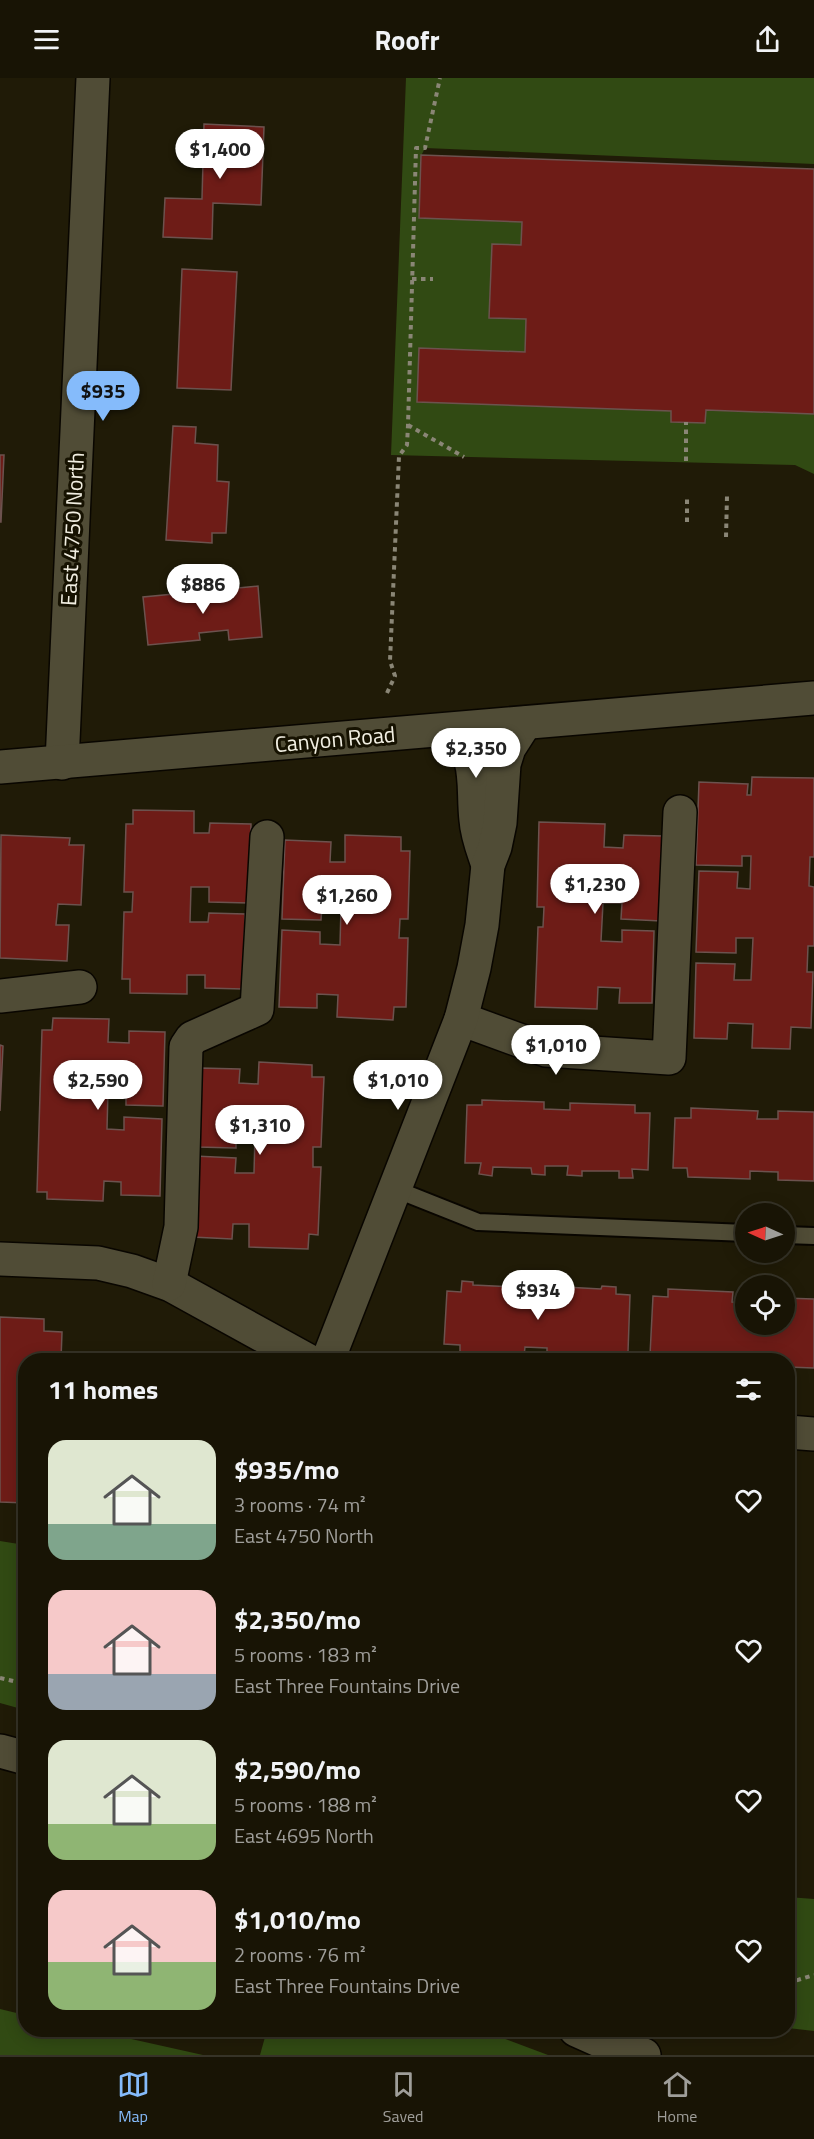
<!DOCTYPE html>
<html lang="en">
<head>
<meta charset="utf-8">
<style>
  body { margin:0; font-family:"Titillium Web",sans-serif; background:#252113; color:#f1f3f6; height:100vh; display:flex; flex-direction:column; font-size:22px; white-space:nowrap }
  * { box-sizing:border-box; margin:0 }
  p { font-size:20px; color:#9f9e9a }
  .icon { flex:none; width:33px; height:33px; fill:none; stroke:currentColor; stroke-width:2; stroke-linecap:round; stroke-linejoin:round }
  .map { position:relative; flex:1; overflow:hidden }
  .sheet { position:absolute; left:18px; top:1275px; width:777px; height:684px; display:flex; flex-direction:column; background:#181405; border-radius:24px; box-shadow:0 3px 15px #0003,0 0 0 2px #363327 }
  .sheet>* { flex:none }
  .needle { width:39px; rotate:273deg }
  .buttons { position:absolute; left:735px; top:1125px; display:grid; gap:12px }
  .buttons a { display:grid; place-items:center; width:60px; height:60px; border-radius:50%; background:#181405; box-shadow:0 3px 15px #0003,0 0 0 2px #363327; font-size:30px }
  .price { position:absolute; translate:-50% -51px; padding:0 14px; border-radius:21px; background:#fff; color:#222; font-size:20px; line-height:39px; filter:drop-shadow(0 2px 3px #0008) }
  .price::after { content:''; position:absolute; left:50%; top:36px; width:18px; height:14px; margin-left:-9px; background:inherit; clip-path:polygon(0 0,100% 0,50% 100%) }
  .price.selected { background:#85bbfb; color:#111 }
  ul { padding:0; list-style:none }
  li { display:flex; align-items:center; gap:18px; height:150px; padding:0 30px }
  li span { display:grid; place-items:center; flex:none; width:168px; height:120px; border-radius:18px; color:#555 }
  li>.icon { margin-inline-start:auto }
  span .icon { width:72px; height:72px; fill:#fffc; stroke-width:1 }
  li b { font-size:26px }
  h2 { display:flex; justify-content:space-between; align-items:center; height:72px; padding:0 30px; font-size:26px }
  header { display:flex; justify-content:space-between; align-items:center; height:78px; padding:0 30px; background:#181405; font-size:27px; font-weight:700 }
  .tabs { display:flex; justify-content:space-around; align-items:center; height:84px; border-top:2px solid #363327; background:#181405; font-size:16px; color:#9f9e9a }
  .tabs a { display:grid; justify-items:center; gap:3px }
  .tabs .selected { color:#85bbfb }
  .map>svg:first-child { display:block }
  .green { fill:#314a13 }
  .building { fill:#6e1c17; stroke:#6c524e; stroke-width:1.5 }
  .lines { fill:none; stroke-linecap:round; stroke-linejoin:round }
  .service-casing { stroke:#090600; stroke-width:20 }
  .minor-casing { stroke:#090600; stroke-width:36 }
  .secondary-casing { stroke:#090600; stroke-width:36 }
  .path { stroke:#8a8676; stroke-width:4; stroke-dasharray:4.5 4.5; stroke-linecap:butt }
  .service { stroke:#504c36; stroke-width:16 }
  .minor { stroke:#504c36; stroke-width:33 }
  .secondary { stroke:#504c36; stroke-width:33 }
  .labels { text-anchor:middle; stroke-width:6; stroke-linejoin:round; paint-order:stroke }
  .street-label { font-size:22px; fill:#f2efe2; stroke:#161201 }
</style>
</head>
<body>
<header><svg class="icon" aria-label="menu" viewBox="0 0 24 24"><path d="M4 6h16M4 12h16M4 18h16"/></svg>Roofr<svg class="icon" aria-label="share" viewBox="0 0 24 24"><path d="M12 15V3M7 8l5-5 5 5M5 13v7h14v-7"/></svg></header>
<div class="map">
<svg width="814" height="1977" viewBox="0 0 814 1977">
  <rect width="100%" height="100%" fill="#201b07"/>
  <g class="green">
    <polygon points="406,0 814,0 814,86 425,70 421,78 419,140 522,144 521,167 492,166 489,240 526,241 525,274 420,270 671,333 671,344 705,345 706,332 814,336 814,396 795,387 391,377"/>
    <polygon points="0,1463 25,1467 25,1632 0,1625"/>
    <polygon points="788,1819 814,1821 814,1953 788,1950"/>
    <polygon points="0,1931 25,1937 26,1952 91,1952 203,1977 0,1977"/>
    <polygon points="267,1952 488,1952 495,1957 548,1977 260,1977"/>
  </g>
  <g class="building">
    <polygon points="204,46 264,49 261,127 213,125 212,161 163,159 165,120 202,121"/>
    <polygon points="421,77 814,91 814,336 706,332 705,345 671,344 671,333 417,324 419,270 525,274 526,241 489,240 492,166 521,167 522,144 419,140"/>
    <polygon points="182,191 237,194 231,312 177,310"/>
    <polygon points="173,348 196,349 195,365 218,367 217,403 229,404 226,455 212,455 212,465 166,462"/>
    <polygon points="0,377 4,377 1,444 0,444"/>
    <polygon points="258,508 262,559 229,562 228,552 199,555 200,562 148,567 143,519"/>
    <polygon points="752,699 814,700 814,779 810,779 809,808 814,809 814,868 808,868 807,894 813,894 811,950 791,949 790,971 752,970 753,946 728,945 727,961 694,960 696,885 735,886 734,902 751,902 753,860 736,860 736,875 696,874 699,793 738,794 737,810 750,811 751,778 742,778 742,788 696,787 699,704 748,706 747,717 751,717"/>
    <polygon points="133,732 194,733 194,755 209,755 210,745 251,746 249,825 209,824 209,809 191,809 190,844 208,844 209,835 245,836 243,911 205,910 205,897 187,897 187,916 130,915 130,901 122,901 124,834 132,834 133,814 124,814 126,746 133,746"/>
    <polygon points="539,744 605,746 604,769 623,770 624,757 663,758 661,843 621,841 622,825 603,825 601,863 622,864 622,852 654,853 652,925 619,925 620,910 598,909 597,931 535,929 538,849 543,849 544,829 537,829"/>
    <polygon points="1,757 70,760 69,767 84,767 81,827 58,826 56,847 69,847 67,883 0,880"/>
    <polygon points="345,757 401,759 401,773 410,773 408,841 400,841 399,860 408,860 406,929 394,929 393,942 337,939 338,917 317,916 317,930 279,929 282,852 320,854 320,866 340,867 341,829 322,828 321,842 282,841 285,762 331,764 330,784 345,784"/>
    <polygon points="53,940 109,941 108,964 129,965 129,953 165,954 163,1028 126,1027 126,1014 108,1013 107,1051 124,1052 124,1039 162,1041 160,1118 121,1117 121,1104 104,1103 103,1123 47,1121 47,1114 37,1114 42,952 52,952"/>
    <polygon points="0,967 3,968 0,1033"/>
    <polygon points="259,984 312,987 312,999 324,999 321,1069 313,1069 313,1089 321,1089 318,1157 309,1156 308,1171 249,1169 249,1146 233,1146 232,1161 192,1159 195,1078 236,1080 235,1095 254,1095 255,1057 236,1057 236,1070 198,1069 201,990 240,991 239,1005 258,1006"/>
    <polygon points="482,1022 544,1024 544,1031 570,1032 570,1025 635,1027 635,1035 650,1035 648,1092 632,1091 633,1100 619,1100 619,1093 582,1093 582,1098 567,1097 568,1088 545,1088 545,1097 532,1096 531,1090 493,1089 492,1098 479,1096 481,1085 465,1085 467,1027 482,1027"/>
    <polygon points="691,1030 758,1033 757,1041 778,1041 778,1033 814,1034 814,1103 778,1102 778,1094 750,1093 750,1101 688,1099 687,1090 673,1090 675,1040 691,1040"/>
    <polygon points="462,1203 473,1204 473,1207 513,1209 513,1206 526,1206 526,1214 548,1215 548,1205 565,1206 565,1209 601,1211 602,1208 616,1209 616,1216 630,1217 628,1274 613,1274 613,1282 547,1279 547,1270 525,1269 524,1278 460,1275 460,1267 444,1266 447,1213 461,1214"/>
    <polygon points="668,1211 733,1214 732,1224 746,1225 746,1246 784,1246 784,1220 814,1221 814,1290 788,1289 788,1282 754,1282 754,1279 732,1278 731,1282 665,1282 666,1278 650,1277 653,1218 668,1219"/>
    <polygon points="0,1239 44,1241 44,1253 62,1254 61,1282 26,1282 26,1425 0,1424"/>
  </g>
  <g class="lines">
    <defs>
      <g id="service">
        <polyline points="395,1111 478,1144 746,1155"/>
        <polyline points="784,1157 814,1158"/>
      </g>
      <g id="minor">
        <path d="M450 652C481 677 472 708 476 742 477 758 483 772 488 787"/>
        <polyline points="62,685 93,0"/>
        <polyline points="0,918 80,909"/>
        <polyline points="461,941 546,972 669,980 680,734"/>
        <polyline points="0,1181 98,1185 132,1193 171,1207 307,1282"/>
        <polyline points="169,1206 181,1149 186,969 192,960 257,931 267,759"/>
        <polyline points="328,1282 461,941 474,890 482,847 488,787 495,769 500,745 504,686 509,670 525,645"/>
        <polyline points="788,1354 814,1356"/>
      </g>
      <g id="secondary">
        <polyline points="0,689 814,620"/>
        <polyline points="0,1673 26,1680"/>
        <polyline points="576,1952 612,1968 644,1977"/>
      </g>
    </defs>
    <use href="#service" class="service-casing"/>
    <use href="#minor" class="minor-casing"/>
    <use href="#secondary" class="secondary-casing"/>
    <g class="path">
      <polyline points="412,201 433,201"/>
      <polyline points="408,347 464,379"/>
      <polyline points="686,383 686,344"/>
      <polyline points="687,444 687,417"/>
      <polyline points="726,459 727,418"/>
      <polyline points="387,615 395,598 390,583 399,378 407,367 408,347 416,70 425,70 440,0"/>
      <polyline points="0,1600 26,1606"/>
      <polyline points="788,1905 814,1897"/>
    </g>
    <use href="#service" class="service"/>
    <use href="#minor" class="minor"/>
    <use href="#secondary" class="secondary"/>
  </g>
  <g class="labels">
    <g class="street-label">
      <text transform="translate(72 451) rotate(-87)" y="8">East 4750 North</text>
      <text transform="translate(335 661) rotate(-5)" y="8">Canyon Road</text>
    </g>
  </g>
</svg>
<div class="buttons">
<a><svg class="needle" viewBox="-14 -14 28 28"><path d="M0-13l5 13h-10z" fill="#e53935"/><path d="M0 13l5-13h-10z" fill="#9f9e9a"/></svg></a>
<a><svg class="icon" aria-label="locate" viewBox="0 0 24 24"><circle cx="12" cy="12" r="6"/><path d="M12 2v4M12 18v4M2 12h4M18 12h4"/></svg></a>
</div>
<b class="price" style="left:220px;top:102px">$1,400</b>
<b class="price selected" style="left:103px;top:344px">$935</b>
<b class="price" style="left:203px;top:537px">$886</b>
<b class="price" style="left:476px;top:701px">$2,350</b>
<b class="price" style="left:595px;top:837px">$1,230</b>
<b class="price" style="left:347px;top:848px">$1,260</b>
<b class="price" style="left:556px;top:998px">$1,010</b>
<b class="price" style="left:98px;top:1033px">$2,590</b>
<b class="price" style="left:398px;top:1033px">$1,010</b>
<b class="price" style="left:260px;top:1078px">$1,310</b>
<b class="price" style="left:538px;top:1243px">$934</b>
<section class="sheet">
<h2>11 homes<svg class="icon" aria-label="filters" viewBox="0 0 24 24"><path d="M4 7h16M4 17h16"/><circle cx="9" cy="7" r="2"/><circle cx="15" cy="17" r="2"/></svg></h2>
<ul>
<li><span style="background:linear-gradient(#dfe7d0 70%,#7fa58c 0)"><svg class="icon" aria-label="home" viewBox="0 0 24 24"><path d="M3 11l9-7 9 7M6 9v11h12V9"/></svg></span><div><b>$935/mo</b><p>3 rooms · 74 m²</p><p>East 4750 North</p></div><svg class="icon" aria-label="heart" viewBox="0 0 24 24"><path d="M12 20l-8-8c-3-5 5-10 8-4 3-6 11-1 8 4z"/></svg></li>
<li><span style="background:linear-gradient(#f6c9c9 70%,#9aa5b1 0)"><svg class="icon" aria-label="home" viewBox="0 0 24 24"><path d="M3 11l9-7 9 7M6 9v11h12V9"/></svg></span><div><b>$2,350/mo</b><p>5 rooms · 183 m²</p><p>East Three Fountains Drive</p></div><svg class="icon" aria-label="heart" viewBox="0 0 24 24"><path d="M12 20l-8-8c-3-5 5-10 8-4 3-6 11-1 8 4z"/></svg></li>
<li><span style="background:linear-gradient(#dfe7d0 70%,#8fb573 0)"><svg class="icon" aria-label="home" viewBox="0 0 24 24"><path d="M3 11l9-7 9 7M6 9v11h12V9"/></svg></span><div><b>$2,590/mo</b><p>5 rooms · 188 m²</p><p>East 4695 North</p></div><svg class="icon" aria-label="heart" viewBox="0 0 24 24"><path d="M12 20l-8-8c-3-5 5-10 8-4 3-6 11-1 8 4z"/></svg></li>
<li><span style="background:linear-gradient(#f6c9c9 60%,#8fb573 0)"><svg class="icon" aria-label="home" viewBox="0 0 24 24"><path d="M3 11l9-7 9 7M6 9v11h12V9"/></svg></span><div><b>$1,010/mo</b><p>2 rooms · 76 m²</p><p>East Three Fountains Drive</p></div><svg class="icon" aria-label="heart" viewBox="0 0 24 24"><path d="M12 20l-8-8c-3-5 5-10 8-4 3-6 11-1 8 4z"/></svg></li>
</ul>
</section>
</div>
<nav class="tabs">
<a class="selected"><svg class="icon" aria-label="map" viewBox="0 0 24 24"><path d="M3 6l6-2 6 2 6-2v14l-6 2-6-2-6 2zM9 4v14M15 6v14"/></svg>Map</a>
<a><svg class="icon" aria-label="saved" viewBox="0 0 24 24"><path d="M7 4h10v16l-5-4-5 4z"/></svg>Saved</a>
<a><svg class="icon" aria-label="home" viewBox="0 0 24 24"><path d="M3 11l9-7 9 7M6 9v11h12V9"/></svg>Home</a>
</nav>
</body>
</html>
